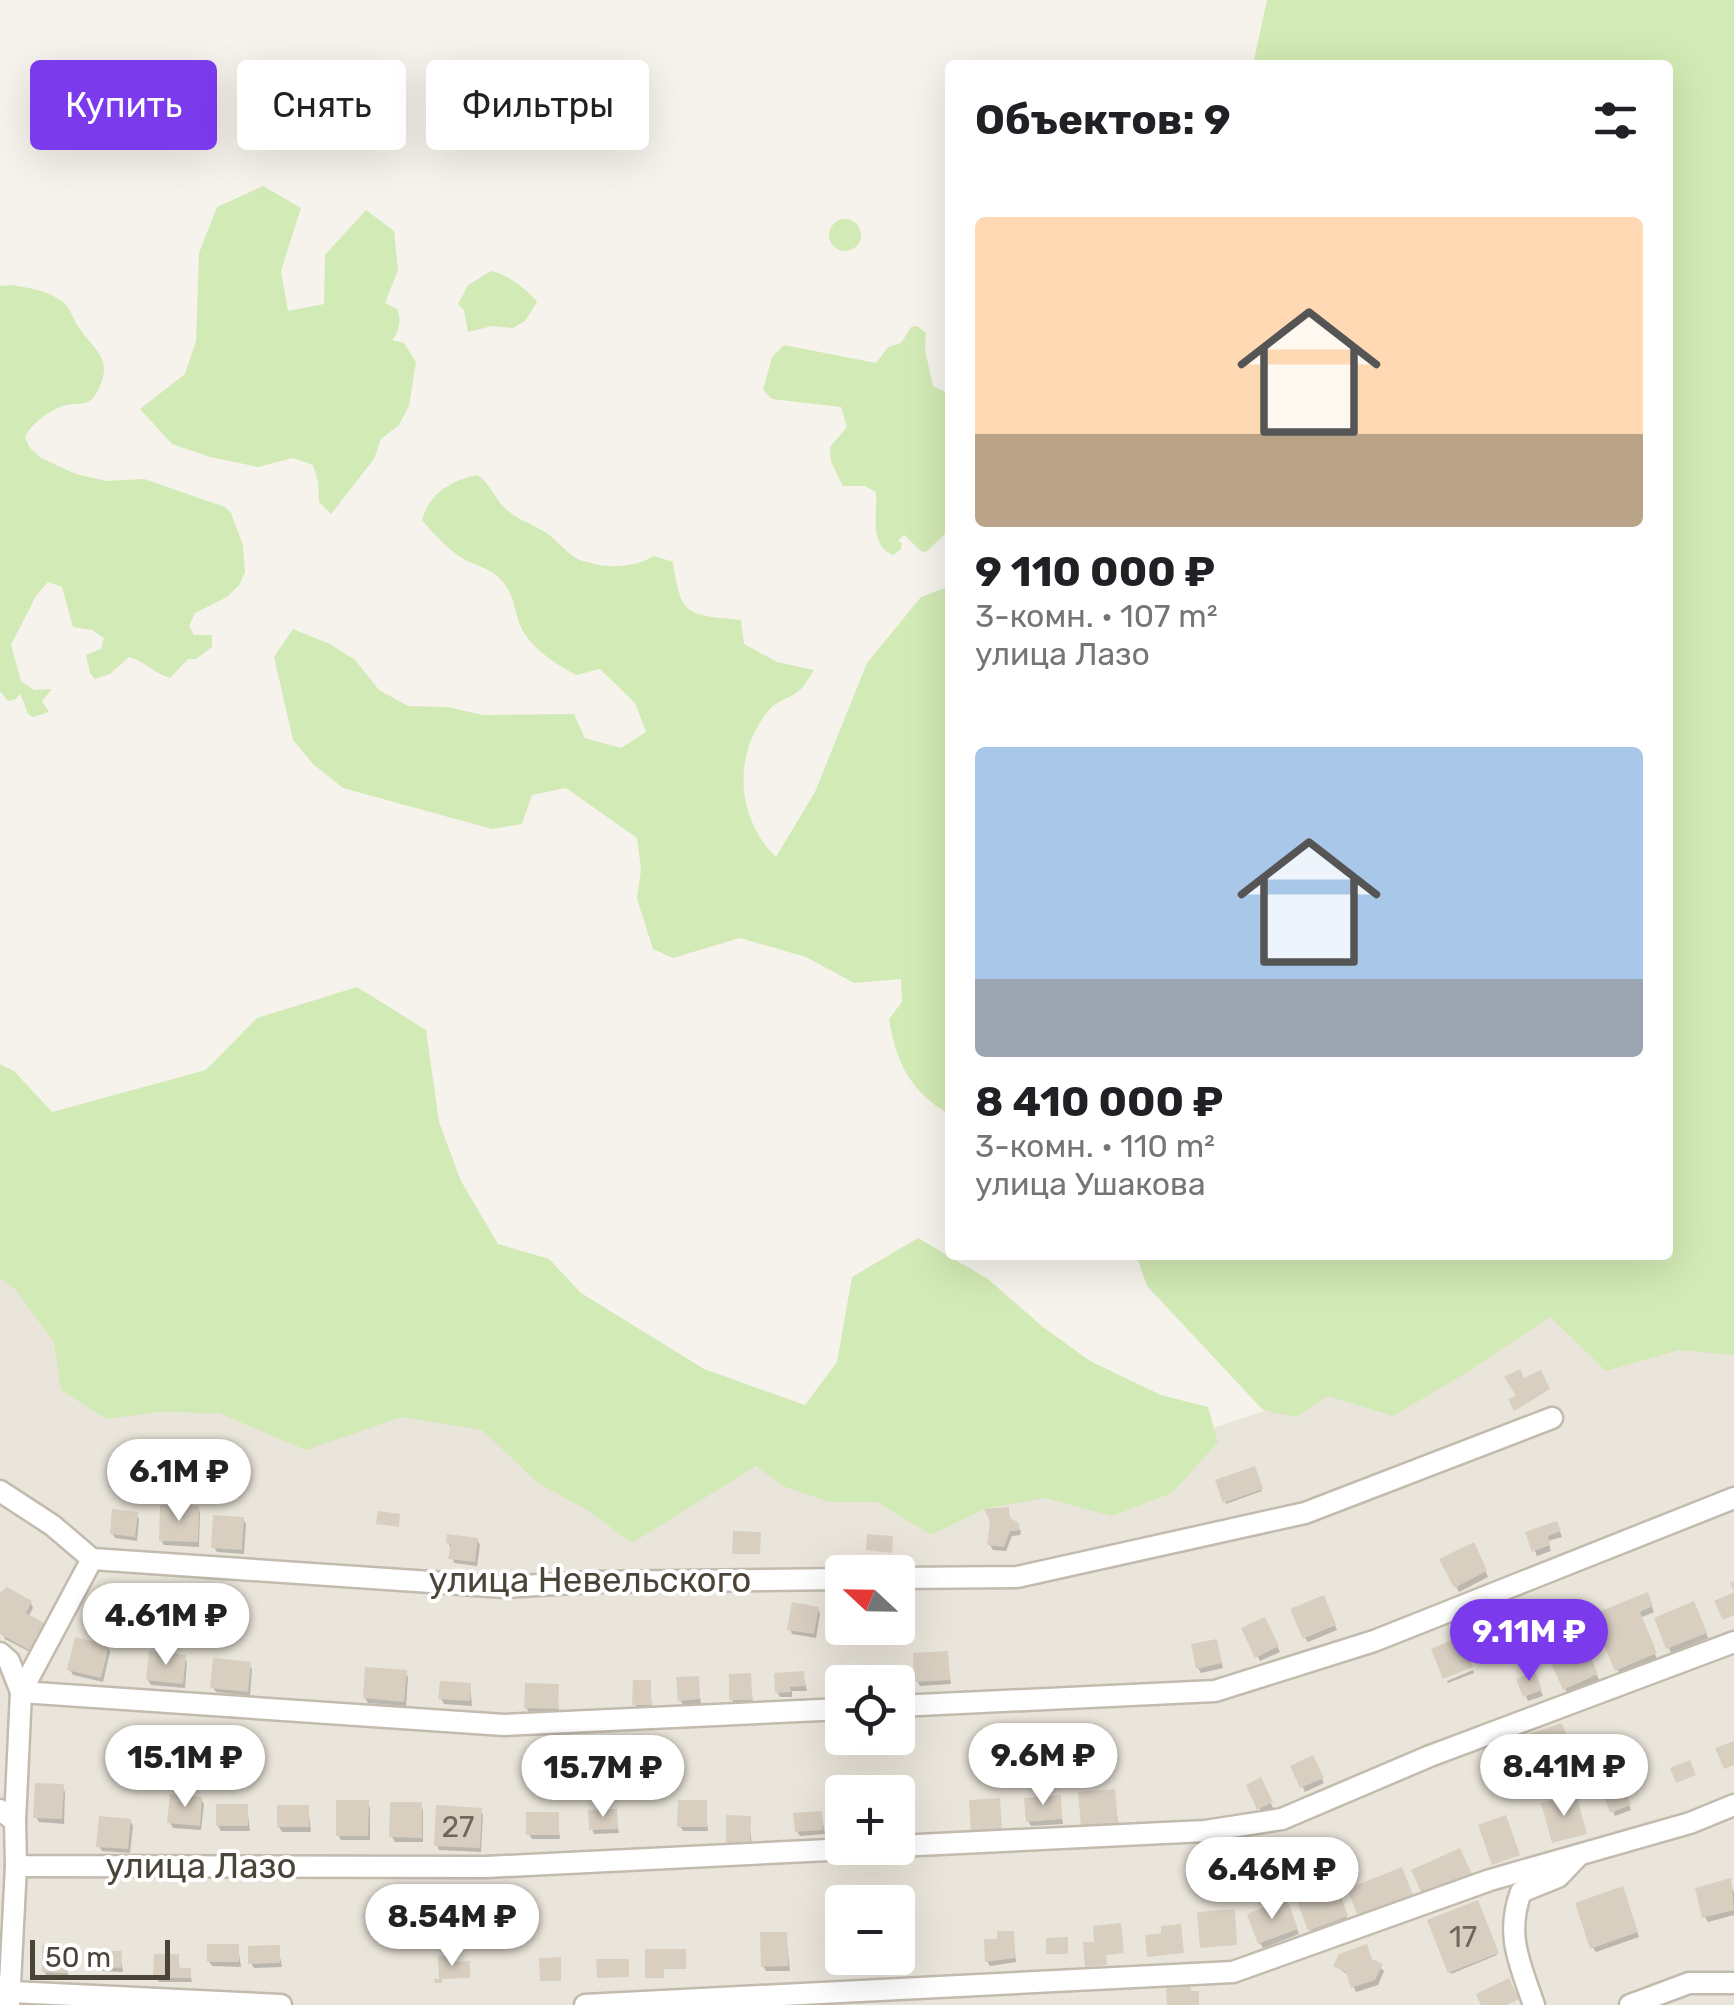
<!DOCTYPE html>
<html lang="ru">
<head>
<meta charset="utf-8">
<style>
  body { margin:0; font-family:Rubik,sans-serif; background:#f2f2f2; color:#202124; height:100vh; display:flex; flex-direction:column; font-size:38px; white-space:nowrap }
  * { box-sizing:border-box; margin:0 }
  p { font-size:32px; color:#757577 }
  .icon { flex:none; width:55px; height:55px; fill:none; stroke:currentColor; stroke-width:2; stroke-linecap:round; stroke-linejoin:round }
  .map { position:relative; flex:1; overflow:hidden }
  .panel { position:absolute; left:945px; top:60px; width:728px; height:1200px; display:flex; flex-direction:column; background:#fff; border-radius:10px; box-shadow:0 10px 40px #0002 }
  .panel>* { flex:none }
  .banner { position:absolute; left:30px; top:60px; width:765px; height:90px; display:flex; gap:20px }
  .needle { width:65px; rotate:292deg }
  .buttons { position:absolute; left:825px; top:1555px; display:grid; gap:20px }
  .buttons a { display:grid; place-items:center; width:90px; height:90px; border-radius:10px; background:#fff; box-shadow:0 10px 40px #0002; font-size:50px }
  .scale { position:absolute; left:30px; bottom:25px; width:140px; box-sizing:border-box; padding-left:10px; border:5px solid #4b4439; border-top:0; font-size:28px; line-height:35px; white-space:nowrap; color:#4b4439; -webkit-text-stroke:8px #fff; paint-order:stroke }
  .price { position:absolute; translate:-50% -85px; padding:0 22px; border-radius:35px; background:#fff; color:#222; font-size:32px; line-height:65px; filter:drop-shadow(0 2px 5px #0008) }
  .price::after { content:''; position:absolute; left:50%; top:60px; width:30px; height:22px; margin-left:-15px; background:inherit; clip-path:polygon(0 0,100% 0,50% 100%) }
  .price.current { background:#7c3aed; color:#fff }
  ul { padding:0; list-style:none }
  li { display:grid; align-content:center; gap:20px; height:530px; padding:0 30px }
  li span { display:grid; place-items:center; height:310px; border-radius:10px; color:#555 }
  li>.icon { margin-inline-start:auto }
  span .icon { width:180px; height:180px; fill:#fffc; stroke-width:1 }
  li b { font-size:42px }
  h2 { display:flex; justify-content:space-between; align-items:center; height:120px; padding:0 30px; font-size:42px }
  .tag { padding:0 35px; border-radius:10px; background:#fff; box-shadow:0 10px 40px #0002; font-size:35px; line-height:90px }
  .tag.current { background:#7c3aed; color:#fff }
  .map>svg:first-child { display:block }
  .residential { fill:#eae5da; fill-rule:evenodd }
  .green { fill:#d2eab5 }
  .shadow { fill:#0003 }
  .building { fill:#d8cfc1 }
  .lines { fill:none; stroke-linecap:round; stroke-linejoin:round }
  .minor-casing { stroke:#c2bbae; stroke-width:25 }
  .minor { stroke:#fff; stroke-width:20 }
  .labels { text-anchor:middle; stroke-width:8; stroke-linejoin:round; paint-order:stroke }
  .number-label { font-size:30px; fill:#6e675b }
  .street-label { font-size:35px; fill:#4b4439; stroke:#fff }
</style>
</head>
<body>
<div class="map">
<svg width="1734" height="2005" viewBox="0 0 1734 2005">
  <rect width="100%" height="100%" fill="#f6f3ec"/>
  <path class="residential" d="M0 1205 480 1390 657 1470 1125 1457 1550 1317 1734 1330V2005H0ZM842 1572H898V1628H842ZM842 1682H898V1738H842ZM842 1792H898V1848H842ZM842 1902H898V1958H842Z"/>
  <g class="green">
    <polygon points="1267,0 1734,0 1734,1355 1679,1350 1606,1371 1550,1317 1464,1374 1393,1416 1328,1396 1296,1417 1263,1410 1147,1286 1136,1255 1668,1255 1668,65 1253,65"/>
    <path d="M263 186 301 208 281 271 288 311 324 304 325 255 366 210 394 231 398 270 385 303 397 309C402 319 399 333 392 340L404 343 416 362 409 406 399 425 381 439 374 459 331 514 319 502 318 481 313 465 293 458 258 467 210 457 172 444 140 409 185 374 196 341 199 253 217 207Z"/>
    <circle cx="845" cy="235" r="16"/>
    <path d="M491 271C508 275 526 288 537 302L525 321 513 328 492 326 468 332 464 310 458 304 468 285Z"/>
    <path d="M12 285C30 288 50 291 64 303 72 310 73 321 80 329 95 351 114 359 98 390 89 408 81 402 66 405 51 409 30 424 25 438L30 448 41 458 76 474 107 481 144 479 225 507 231 513 243 545 245 572 240 584 227 597 195 613 189 626 194 635H212V647L196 659H188L170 678C155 674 145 661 129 657L110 674 95 679 90 673 86 655 101 649 104 638 92 630 73 627 62 587 48 582 36 596 11 645 21 681 34 690 52 689 42 701 49 712 33 717 28 714 20 693 16 699 8 701 0 691V286Z"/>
    <path d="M917 326 926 333 925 350 933 386 950 394V529L926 552 921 551 904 535 898 541 902 543 901 549 893 555C868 545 878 512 876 492L865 486H843L831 462 830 447 847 427 841 407 772 399 763 390 772 357 784 345 876 363 888 347 901 343 911 327Z"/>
    <path d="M477 475C490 483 492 494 502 505 515 520 532 523 548 534 558 541 567 554 578 559 603 569 632 569 654 556L673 562C681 619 688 614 741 620L744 644 777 662 814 670C810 676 806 684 801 689 792 698 777 700 769 710 732 754 736 818 776 857L815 792 867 663 921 597 950 586V1115C911 1092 896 1063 889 1019L902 1002 901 979 854 983 806 957 740 938 673 958 653 949 637 899 641 869 637 838 566 788 532 795 522 824 492 829 343 788 313 764 293 740 274 657 293 629 330 644 355 660 379 690 408 706 448 707 483 715 574 714 585 738 621 748 646 732 635 703 600 669 576 675C553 662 524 645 517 616 513 603 512 592 502 581 490 567 475 566 462 558 446 548 434 534 422 520 430 493 450 481 477 475Z"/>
    <polygon points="357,987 426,1030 439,1122 461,1181 498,1244 549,1259 581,1293 704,1369 805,1405 837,1362 852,1277 918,1238 988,1279 1043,1327 1090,1361 1161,1395 1208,1407 1218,1442 1172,1493 1112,1516 1045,1498 984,1509 931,1535 877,1502 829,1502 783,1486 756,1466 632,1543 587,1510 538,1483 482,1430 402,1417 306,1450 219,1413 159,1412 106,1419 61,1390 54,1342 15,1289 0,1278 0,1064 14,1071 52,1112 206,1070 257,1018"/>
  </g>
  <g class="shadow">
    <polygon points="1254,1469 1262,1491 1226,1504 1218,1481"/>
    <polygon points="198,1508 200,1513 199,1547 164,1545 161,1540"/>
    <polygon points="1008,1510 1011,1521 1021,1531 1020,1535 1012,1536 1006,1551 993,1550 990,1545"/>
    <polygon points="136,1514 139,1519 137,1541 115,1538 112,1533"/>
    <polygon points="243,1519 246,1524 244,1554 217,1552 214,1547"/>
    <polygon points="1559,1529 1562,1537 1548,1541 1551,1551 1537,1556 1528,1534"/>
    <polygon points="477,1540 480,1545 477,1566 454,1563 449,1543"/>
    <polygon points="1473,1545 1488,1577 1459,1592 1442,1561"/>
    <polygon points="0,1596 31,1603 33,1608 28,1617 44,1626 47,1631 34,1654 5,1639 0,1627"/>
    <polygon points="1649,1600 1654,1612 1640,1618 1657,1659 1620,1675 1594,1617"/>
    <polygon points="1325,1603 1337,1630 1308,1642 1305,1638"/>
    <polygon points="818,1609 820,1614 816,1638 792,1634 790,1629"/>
    <polygon points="1696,1609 1708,1638 1671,1653 1657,1619"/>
    <polygon points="1264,1620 1280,1652 1260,1661 1244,1630"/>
    <polygon points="1216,1642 1223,1668 1201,1673 1198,1668"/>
    <polygon points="108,1647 110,1652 103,1682 73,1675 70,1670"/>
    <polygon points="947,1653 951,1684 920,1686 917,1681"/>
    <polygon points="1588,1655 1599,1680 1568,1694 1565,1689"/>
    <polygon points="184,1657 187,1662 185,1688 151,1685 148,1680"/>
    <polygon points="249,1664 252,1669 250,1696 216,1692 213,1687"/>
    <polygon points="1473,1670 1474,1673 1448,1683 1447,1681"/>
    <polygon points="405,1672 408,1677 406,1706 368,1703 365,1698"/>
    <polygon points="803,1674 807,1691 792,1691 792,1697 780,1697 777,1692"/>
    <polygon points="750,1676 753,1704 735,1705 732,1700"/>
    <polygon points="697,1678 701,1704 683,1705 680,1700"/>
    <polygon points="1536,1680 1543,1696 1528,1701 1519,1681"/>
    <polygon points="650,1683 652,1709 638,1709 635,1704"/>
    <polygon points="470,1685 472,1706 444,1704 441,1699"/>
    <polygon points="557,1687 559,1713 529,1712 526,1707"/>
    <polygon points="1564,1730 1573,1757 1526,1773 1523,1768"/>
    <polygon points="1312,1759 1324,1783 1305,1792 1293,1767"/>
    <polygon points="1260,1781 1273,1808 1262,1813 1249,1786"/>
    <polygon points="62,1786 65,1792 64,1824 39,1822 36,1817"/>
    <polygon points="1113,1791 1119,1827 1087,1831 1084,1826"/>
    <polygon points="1626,1796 1631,1810 1615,1816 1613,1812"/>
    <polygon points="1059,1798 1063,1824 1031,1826 1028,1821"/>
    <polygon points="201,1799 204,1804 201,1830 173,1828 170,1823"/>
    <polygon points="367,1803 370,1808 370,1840 341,1840 338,1835"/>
    <polygon points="705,1803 708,1831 683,1831 680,1826"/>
    <polygon points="421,1805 423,1810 423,1842 395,1842 392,1837"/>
    <polygon points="247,1807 250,1831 221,1831 218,1826"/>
    <polygon points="308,1807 311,1832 282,1832 279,1827"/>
    <polygon points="480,1810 483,1815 481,1852 439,1850 437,1845"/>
    <polygon points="615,1811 619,1833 594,1834 592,1829"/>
    <polygon points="821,1813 825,1834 800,1836 797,1831"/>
    <polygon points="557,1815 560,1839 532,1839 529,1834"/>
    <polygon points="749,1818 752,1848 731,1848 728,1843"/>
    <polygon points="130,1821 133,1826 130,1853 102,1851 99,1846"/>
    <polygon points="1404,1875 1414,1900 1363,1920 1350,1890"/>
    <polygon points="1729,1881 1734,1893 1734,1915 1708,1922 1705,1917"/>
    <polygon points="1337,1890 1347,1918 1311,1931 1301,1902"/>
    <polygon points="1624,1894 1639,1937 1596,1952 1593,1948"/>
    <polygon points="1477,1903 1497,1955 1451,1974 1430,1922"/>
    <polygon points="1288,1907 1299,1934 1263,1948 1260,1943"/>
    <polygon points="1013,1933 1016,1962 990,1966 987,1961 1000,1941"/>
    <polygon points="786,1935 790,1971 766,1971 763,1966"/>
    <polygon points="238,1947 241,1967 212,1966 209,1961"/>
    <polygon points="278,1947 282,1967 254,1968 251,1963"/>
    <polygon points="66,1948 68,1977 47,1976 44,1971"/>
    <polygon points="120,1954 123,1972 103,1971 100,1966"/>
    <polygon points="178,1957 180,1970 189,1970 192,1982 159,1982 156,1977"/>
    <polygon points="1372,1961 1384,1971 1378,1985 1356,1992 1348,1975 1336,1966"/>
  </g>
  <g class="building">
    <polygon points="1520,1369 1524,1378 1541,1370 1550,1389 1514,1411 1508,1399 1516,1396 1504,1377"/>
    <polygon points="1255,1466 1263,1489 1223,1503 1215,1480"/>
    <polygon points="160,1505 199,1506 198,1542 159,1541"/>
    <polygon points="1009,1507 1009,1517 1020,1524 1018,1531 1010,1531 1004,1547 987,1545 990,1521 984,1509"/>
    <polygon points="112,1509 138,1512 135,1537 110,1534"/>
    <polygon points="378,1511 400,1514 399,1527 376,1524"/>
    <polygon points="213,1515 244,1517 242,1550 211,1548"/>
    <polygon points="1557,1521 1561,1531 1548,1536 1550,1545 1532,1552 1525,1532"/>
    <polygon points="733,1531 761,1532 760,1554 732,1554"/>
    <polygon points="447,1534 478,1538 475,1562 448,1559 451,1544 446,1543"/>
    <polygon points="867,1534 893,1536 892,1553 866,1550"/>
    <polygon points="1474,1542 1487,1571 1454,1588 1439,1559"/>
    <polygon points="1734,1581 1734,1615 1723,1620 1714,1601 1734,1592 1730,1583"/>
    <polygon points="7,1587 32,1601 26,1613 46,1624 31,1651 0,1634 0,1593"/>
    <polygon points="1648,1592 1653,1606 1640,1612 1657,1653 1615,1671 1591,1615"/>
    <polygon points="1324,1595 1336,1625 1303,1639 1290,1609"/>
    <polygon points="1694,1601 1707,1633 1666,1649 1654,1618"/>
    <polygon points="792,1602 819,1607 814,1634 787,1630"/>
    <polygon points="1265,1617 1279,1646 1255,1658 1241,1628"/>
    <polygon points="1460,1636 1473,1667 1443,1679 1431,1649"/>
    <polygon points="75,1637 109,1645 101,1678 67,1670"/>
    <polygon points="1217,1639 1222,1663 1196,1669 1191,1644"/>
    <polygon points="1586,1647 1598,1674 1563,1690 1551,1663"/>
    <polygon points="149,1651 186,1655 183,1684 146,1680"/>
    <polygon points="948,1651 950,1680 914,1682 913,1653"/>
    <polygon points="213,1658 251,1662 248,1692 210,1688"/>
    <polygon points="365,1667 407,1670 404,1702 363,1698"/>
    <polygon points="804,1671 805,1686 790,1687 791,1692 775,1693 774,1673"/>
    <polygon points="1535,1672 1542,1690 1523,1697 1516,1679"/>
    <polygon points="751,1673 752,1700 729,1700 729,1674"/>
    <polygon points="699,1676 700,1699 678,1701 676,1677"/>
    <polygon points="633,1680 651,1680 651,1705 632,1705"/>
    <polygon points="440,1681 471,1683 470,1701 438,1699"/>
    <polygon points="525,1683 559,1684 558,1709 524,1708"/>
    <polygon points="1562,1723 1572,1751 1521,1769 1511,1740"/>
    <polygon points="1734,1741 1734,1765 1724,1769 1715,1748"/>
    <polygon points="1313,1755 1324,1778 1300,1788 1290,1766"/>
    <polygon points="1690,1760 1696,1775 1676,1783 1670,1768"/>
    <polygon points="1261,1777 1273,1802 1257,1810 1246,1785"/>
    <polygon points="35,1783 64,1784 62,1819 33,1818"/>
    <polygon points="1624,1788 1631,1805 1610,1813 1604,1796"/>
    <polygon points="1115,1789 1118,1823 1081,1826 1078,1792"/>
    <polygon points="170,1794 202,1797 200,1826 167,1823"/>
    <polygon points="1576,1794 1587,1834 1552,1843 1541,1803"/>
    <polygon points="1061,1795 1062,1819 1026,1822 1024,1798"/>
    <polygon points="1000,1798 1002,1830 971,1832 969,1800"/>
    <polygon points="336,1800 369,1800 368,1836 336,1836"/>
    <polygon points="678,1800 707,1800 707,1827 677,1827"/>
    <polygon points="390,1802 422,1802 422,1838 389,1837"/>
    <rect x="216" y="1804" width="32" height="22"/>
    <rect x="277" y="1805" width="32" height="22"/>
    <polygon points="436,1805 482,1808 480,1848 434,1846"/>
    <polygon points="617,1809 618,1829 589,1830 588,1810"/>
    <polygon points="822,1811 823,1830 795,1832 793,1813"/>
    <rect x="526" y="1812" width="33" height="23"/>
    <polygon points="726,1815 751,1816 750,1844 726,1843"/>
    <polygon points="1506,1815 1520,1855 1492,1865 1478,1825"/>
    <polygon points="99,1816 131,1819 128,1849 96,1847"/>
    <polygon points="1460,1848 1472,1874 1423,1896 1411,1870"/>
    <polygon points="1402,1867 1413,1895 1358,1916 1347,1889"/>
    <polygon points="1731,1878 1734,1910 1702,1918 1695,1888"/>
    <polygon points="1623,1886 1638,1932 1590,1949 1575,1903"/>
    <polygon points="1338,1887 1348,1916 1308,1931 1297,1901"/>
    <polygon points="1287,1899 1298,1929 1258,1944 1247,1914"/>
    <polygon points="1478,1900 1499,1953 1448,1973 1427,1920"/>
    <polygon points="1235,1909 1237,1945 1200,1948 1197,1912"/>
    <polygon points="1121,1923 1124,1953 1106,1955 1107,1965 1085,1967 1083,1942 1094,1942 1093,1926"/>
    <polygon points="1181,1924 1184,1953 1147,1957 1145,1935 1161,1933 1161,1926"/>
    <polygon points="997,1931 1014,1931 1015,1958 985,1962 984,1939 997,1939"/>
    <polygon points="760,1932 787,1932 788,1966 761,1967"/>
    <polygon points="1068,1937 1068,1954 1046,1954 1046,1938"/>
    <rect x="207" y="1944" width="32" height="18"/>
    <polygon points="1367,1944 1372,1959 1383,1964 1375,1980 1351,1988 1346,1972 1333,1966 1339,1954"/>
    <polygon points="42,1945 67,1945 67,1973 42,1972"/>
    <polygon points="280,1945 280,1963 248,1964 248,1946"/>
    <polygon points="645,1949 686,1949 686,1969 664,1969 664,1978 645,1978"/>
    <polygon points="98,1951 122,1951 121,1968 98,1967"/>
    <polygon points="154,1954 179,1954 179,1968 191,1968 191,1978 153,1978"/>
    <polygon points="452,1955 452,1962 470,1961 470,1978 442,1979 442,1983 435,1983 434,1979 439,1979 438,1956"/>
    <polygon points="561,1957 561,1981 540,1981 539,1958"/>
    <polygon points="596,1959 629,1959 629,1977 597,1978"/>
    <polygon points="1509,1978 1519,1999 1507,2005 1481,2005 1476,1994"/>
    <polygon points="1191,1985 1191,1991 1199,1991 1199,2005 1167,2005 1166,1986"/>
  </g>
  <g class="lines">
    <defs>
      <g id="minor">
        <polyline points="0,1491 52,1525 92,1559 504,1587 592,1582 842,1579"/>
        <polyline points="898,1578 1017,1577 1305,1513 1552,1418"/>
        <polyline points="0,1653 9,1661 21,1692 504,1725 842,1709"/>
        <polyline points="898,1706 1215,1691 1374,1641 1734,1498"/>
        <polyline points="0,1810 15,1821 16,1866 486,1867 869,1848"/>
        <polyline points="15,1821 21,1692 92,1559"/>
        <polyline points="898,1846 1205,1831 1282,1819 1430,1756 1734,1642"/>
        <polyline points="0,1986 12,1992 281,2005"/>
        <polyline points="9,2003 16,1866"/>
        <polyline points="585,2005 1233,1972 1490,1880 1690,1823 1734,1805"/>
        <path d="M1534 2005C1520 1964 1505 1935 1521 1892L1558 1877 1579 1855"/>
        <polyline points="1630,2005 1689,1983 1734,1983"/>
      </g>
    </defs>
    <use href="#minor" class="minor-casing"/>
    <use href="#minor" class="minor"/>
  </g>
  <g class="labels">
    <g class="number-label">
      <text x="458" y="1837">27</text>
      <text x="1463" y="1947">17</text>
    </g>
    <g class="street-label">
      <text x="590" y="1592">улица Невельского</text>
      <text x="201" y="1878">улица Лазо</text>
    </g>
  </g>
</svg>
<div class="buttons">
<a><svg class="needle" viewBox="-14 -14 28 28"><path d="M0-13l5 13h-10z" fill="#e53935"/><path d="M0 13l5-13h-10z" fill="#757577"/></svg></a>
<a><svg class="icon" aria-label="locate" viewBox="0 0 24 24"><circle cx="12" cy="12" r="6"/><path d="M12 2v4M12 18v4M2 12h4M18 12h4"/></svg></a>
<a>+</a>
<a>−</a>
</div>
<div class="scale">50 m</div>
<b class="price" style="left:179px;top:1524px">6.1M ₽</b>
<b class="price" style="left:166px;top:1668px">4.61M ₽</b>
<b class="price current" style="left:1529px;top:1684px">9.11M ₽</b>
<b class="price" style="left:1043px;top:1808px">9.6M ₽</b>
<b class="price" style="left:185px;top:1810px">15.1M ₽</b>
<b class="price" style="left:1564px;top:1819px">8.41M ₽</b>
<b class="price" style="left:603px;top:1820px">15.7M ₽</b>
<b class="price" style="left:1272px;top:1922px">6.46M ₽</b>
<b class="price" style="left:452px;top:1969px">8.54M ₽</b>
<div class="banner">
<a class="tag current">Купить</a>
<a class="tag">Снять</a>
<a class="tag">Фильтры</a>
</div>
<section class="panel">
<h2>Объектов: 9<svg class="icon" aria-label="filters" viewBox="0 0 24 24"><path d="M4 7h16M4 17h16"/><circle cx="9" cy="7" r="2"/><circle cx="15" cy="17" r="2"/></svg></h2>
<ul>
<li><span style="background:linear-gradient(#ffd9b3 70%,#b9a48a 0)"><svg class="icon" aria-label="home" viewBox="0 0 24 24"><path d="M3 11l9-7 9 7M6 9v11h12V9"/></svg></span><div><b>9 110 000 ₽</b><p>3-комн. · 107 m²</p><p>улица Лазо</p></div></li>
<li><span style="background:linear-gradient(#a9c7e8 75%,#9aa5b1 0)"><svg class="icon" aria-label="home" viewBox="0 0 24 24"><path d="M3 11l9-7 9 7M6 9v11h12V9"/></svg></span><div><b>8 410 000 ₽</b><p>3-комн. · 110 m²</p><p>улица Ушакова</p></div></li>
</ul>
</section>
</div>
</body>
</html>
